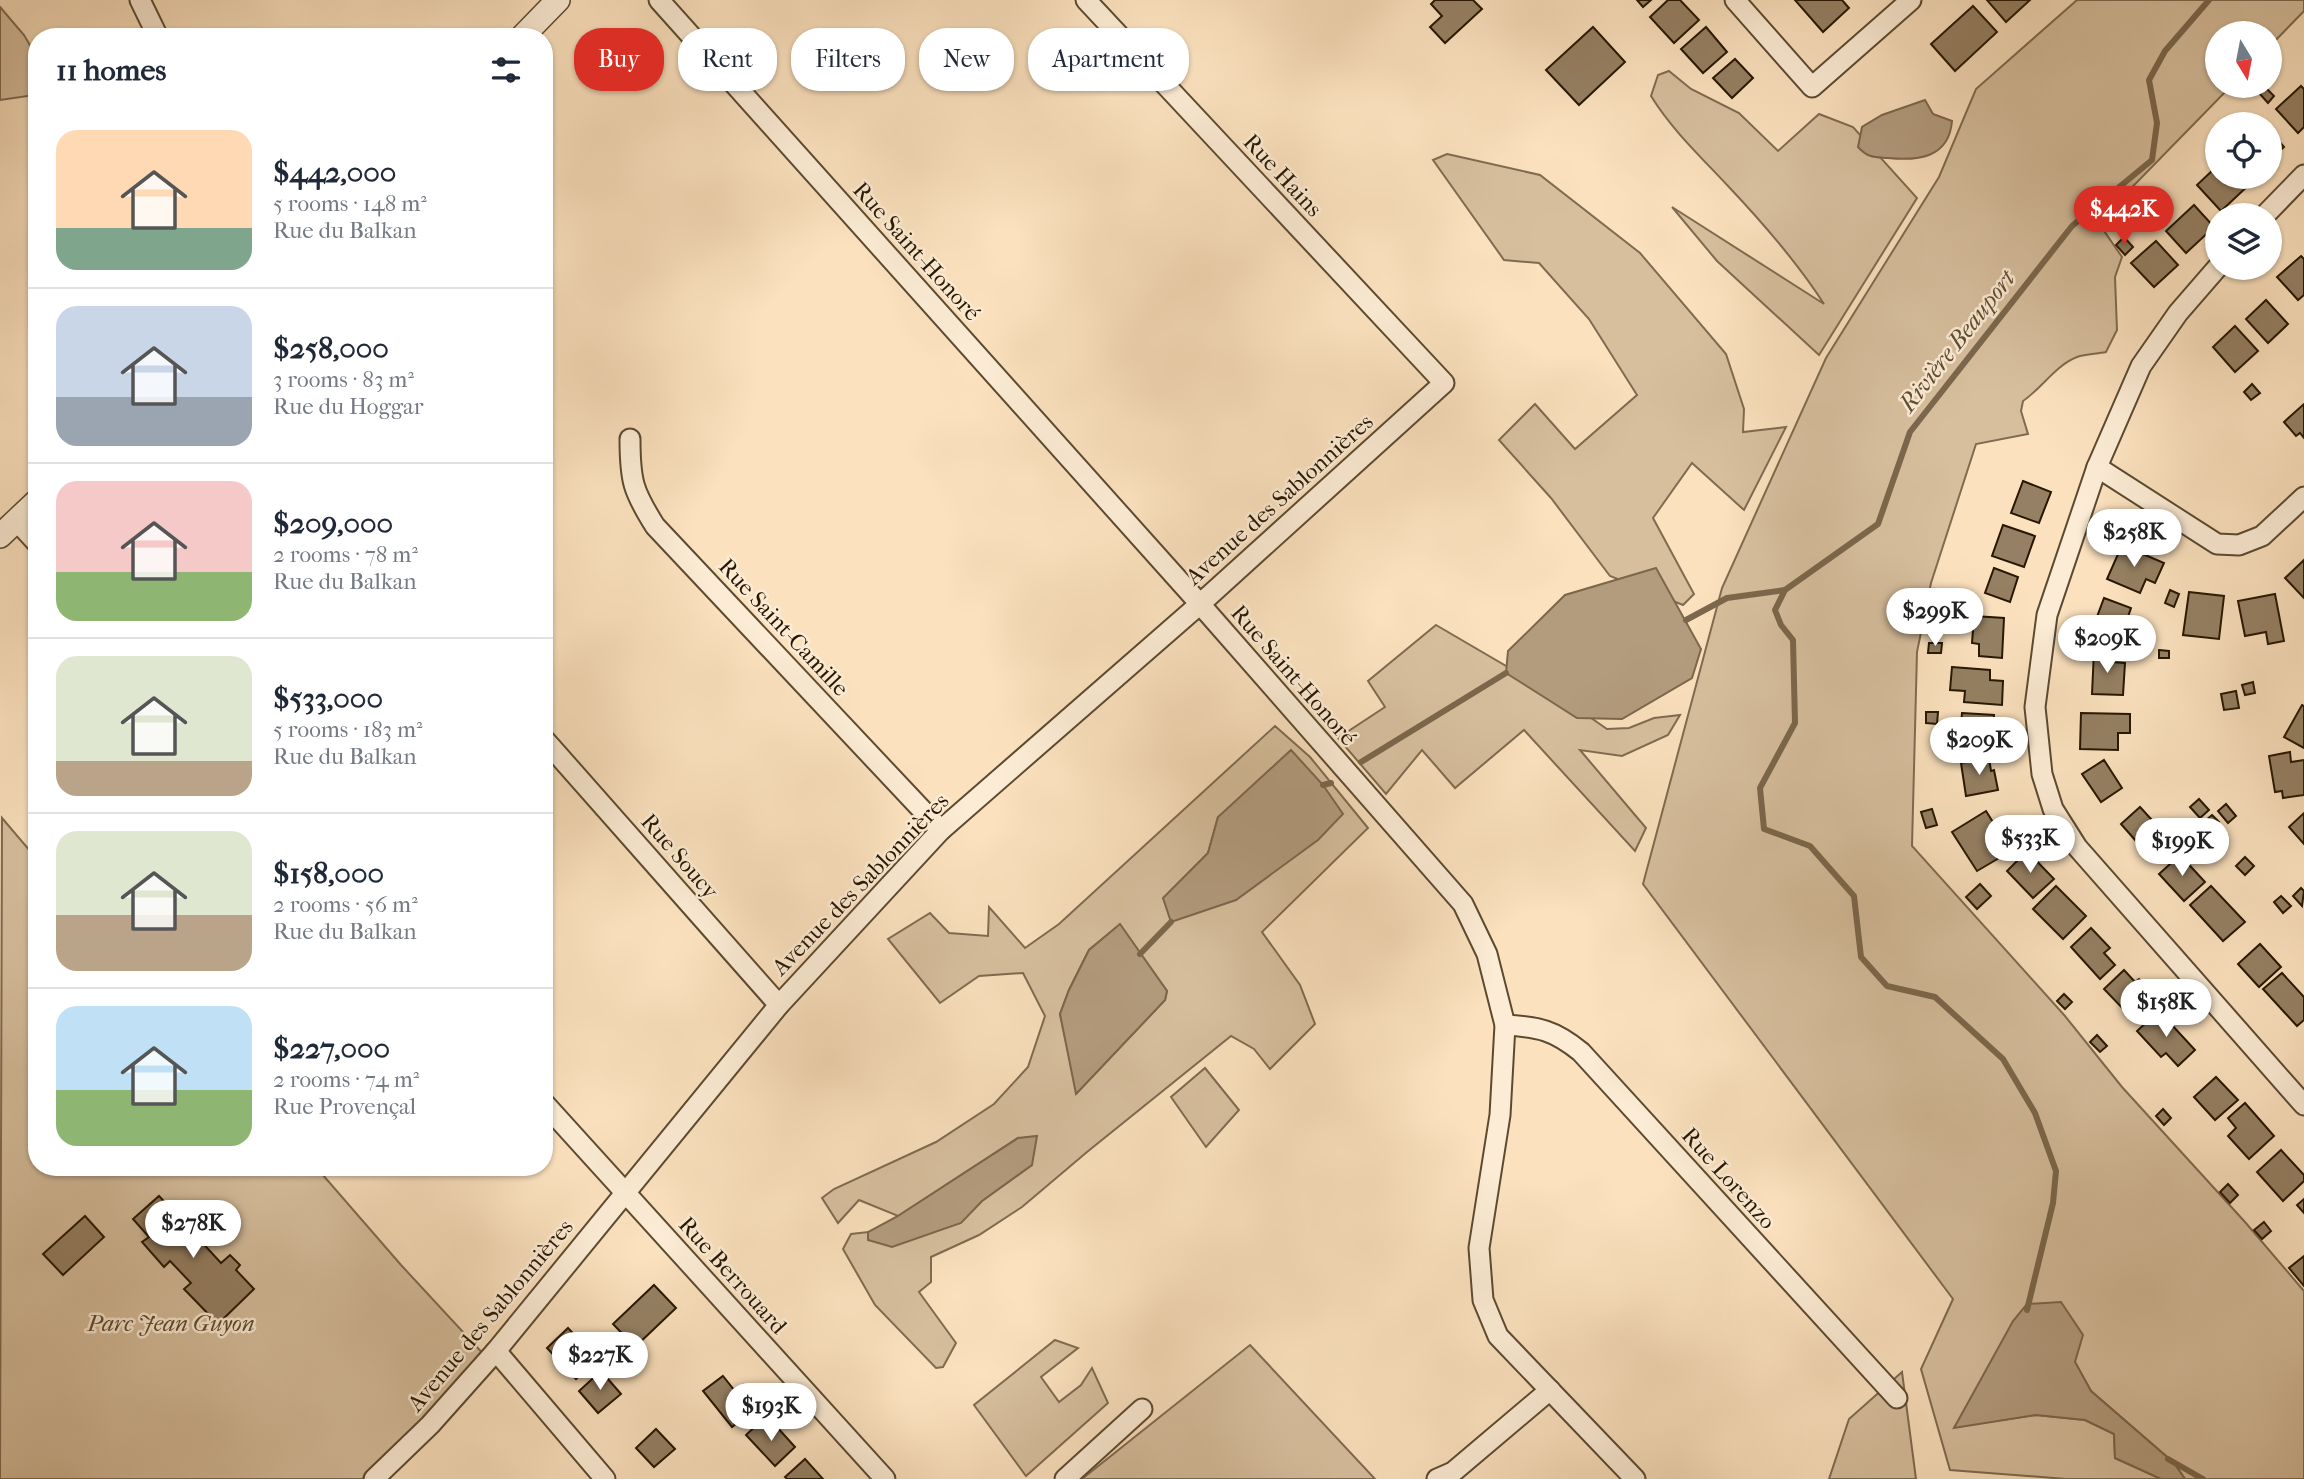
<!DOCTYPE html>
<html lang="en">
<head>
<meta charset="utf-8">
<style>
  body { margin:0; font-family:"IM FELL French Canon",serif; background:#f2f2f3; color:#1f2937; height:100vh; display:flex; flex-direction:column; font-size:26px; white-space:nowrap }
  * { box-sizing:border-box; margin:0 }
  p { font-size:23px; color:#747a83 }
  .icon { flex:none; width:38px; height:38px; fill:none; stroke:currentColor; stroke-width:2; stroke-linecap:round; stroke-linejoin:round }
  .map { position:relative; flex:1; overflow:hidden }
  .drawer { position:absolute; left:28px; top:28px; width:525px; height:1148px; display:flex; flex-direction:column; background:#fff; border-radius:28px; box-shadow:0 2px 5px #0004 }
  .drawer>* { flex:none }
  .top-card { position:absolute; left:574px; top:28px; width:665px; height:63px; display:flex; gap:14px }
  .needle { width:46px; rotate:170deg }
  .controls { position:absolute; left:2205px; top:21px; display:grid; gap:14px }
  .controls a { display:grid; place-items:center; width:77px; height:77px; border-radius:50%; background:#fff; box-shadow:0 2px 5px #0004; font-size:35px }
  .price { position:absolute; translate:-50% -60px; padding:0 16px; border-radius:24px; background:#fff; color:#222; font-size:23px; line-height:46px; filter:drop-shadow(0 2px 4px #0008) }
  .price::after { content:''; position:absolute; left:50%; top:42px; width:21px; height:16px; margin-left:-10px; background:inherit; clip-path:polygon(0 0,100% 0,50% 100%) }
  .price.selected { background:#d93025; color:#fff }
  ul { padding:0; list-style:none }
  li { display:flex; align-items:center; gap:21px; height:175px; padding:0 28px }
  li+li { border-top:2px solid #e0e1e3 }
  li span { display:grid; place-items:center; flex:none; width:196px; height:140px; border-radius:21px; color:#555 }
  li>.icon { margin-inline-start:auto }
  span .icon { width:84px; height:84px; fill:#fffc; stroke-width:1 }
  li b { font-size:30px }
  h2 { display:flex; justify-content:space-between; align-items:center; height:84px; padding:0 28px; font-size:30px }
  .chip { padding:0 24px; border-radius:28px; background:#fff; box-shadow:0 2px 5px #0004; font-size:24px; line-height:63px }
  .chip.selected { background:#d93025; color:#fff }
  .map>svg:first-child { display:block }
  .green { fill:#d7bf9e; stroke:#7f6b50; stroke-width:2; fill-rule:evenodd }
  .water { fill:#b39c7e; stroke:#7b674c; stroke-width:2 }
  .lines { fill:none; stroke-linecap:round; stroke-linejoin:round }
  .stream { stroke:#7b674c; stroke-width:6 }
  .building { fill:#958063; stroke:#271701; stroke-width:2 }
  .minor-casing { stroke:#5c4a30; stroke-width:23 }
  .tertiary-casing { stroke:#5c4a30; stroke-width:26 }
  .minor { stroke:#fcecd5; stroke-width:19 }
  .tertiary { stroke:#fcecd5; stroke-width:23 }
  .labels { text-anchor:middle; stroke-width:5; stroke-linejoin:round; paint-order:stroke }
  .street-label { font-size:23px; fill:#271701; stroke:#fcecd5 }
  .park-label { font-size:23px; font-style:italic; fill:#5c4930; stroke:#fcecd5 }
  .water-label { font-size:24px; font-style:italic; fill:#5f4c33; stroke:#fcecd5 }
</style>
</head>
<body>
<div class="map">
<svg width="2304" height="1479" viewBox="0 0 2304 1479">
  <rect width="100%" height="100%" fill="#fbe1be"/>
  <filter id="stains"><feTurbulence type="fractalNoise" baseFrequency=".00286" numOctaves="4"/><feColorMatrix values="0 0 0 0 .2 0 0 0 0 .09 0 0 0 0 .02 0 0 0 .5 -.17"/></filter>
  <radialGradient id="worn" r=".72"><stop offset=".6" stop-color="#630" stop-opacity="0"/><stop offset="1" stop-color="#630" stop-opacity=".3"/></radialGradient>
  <g class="green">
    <path d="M2077 0H2304V11L2270 46V33H2217V86H2231L2098 222 2122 257 2115 277 2117 330 2106 352C2097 354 2086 354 2077 357 2056 365 2042 388 2023 401L2021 411 2028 434 1976 444 1931 583 1917 652 1912 846 2065 1016 2122 1087 2245 1222 2304 1291V1479H2185L2174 1463 2091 1391 2075 1362 1954 1427 2036 1415 2085 1420 2114 1434 2115 1458 2161 1479H2066L1950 1470 1921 1369 1953 1299 1643 884 1722 588 1826 358 1939 177 1976 89Z"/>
    <polygon points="0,7 24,35 37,57 35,95 0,100"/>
    <path d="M1669 71 1691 89 1739 113 1778 151 1819 114 1853 127 1917 198 1819 355 1717 261 1672 207 1824 304C1797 262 1763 223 1728 186 1701 157 1672 130 1651 96L1658 75Z"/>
    <polygon points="1447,154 1540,175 1640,253 1726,354 1744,409 1743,432 1786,427 1744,510 1692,463 1653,518 1694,594 1683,605 1610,576 1551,498 1499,440 1535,404 1575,449 1637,395 1589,319 1539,263 1504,260 1433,160"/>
    <polygon points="1436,625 1571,704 1607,729 1629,728 1654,718 1680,715 1668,735 1622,756 1580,750 1646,828 1635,851 1524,730 1455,788 1422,750 1386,794 1338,738 1385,707 1368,681"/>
    <path d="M1275 726 1310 757 1368 828 1262 932 1300 985 1315 1024 1270 1069 1254 1049 1231 1036 1087 1152 1022 1207 979 1235 931 1257V1282L919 1292 956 1343 943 1367 936 1368 875 1305 843 1249 851 1234 868 1232 869 1240 960 1223 982 1201 1032 1165 1018 1138 898 1216 859 1200 838 1223 822 1198 834 1189 936 1142 994 1104 1028 1067 1045 1016 1023 973 979 976 940 1003 888 939 930 913 949 933 988 936 989 907 1025 948 1059 924ZM1218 817 1236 900 1164 898 1208 853ZM1120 925 1167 991 1165 1000 1077 1093 1060 1014 1069 990 1089 950Z"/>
    <polygon points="2,818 37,859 37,1167 316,1167 401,1265 488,1359 374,1479 0,1479"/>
    <polygon points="1205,1068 1239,1110 1206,1147 1171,1097"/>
    <polygon points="1055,1340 1078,1348 1041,1377 1059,1402 1081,1385 1092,1368 1108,1403 1026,1476 974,1405"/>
    <polygon points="1250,1345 1375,1479 1082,1479"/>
    <polygon points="1902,1372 1916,1479 1829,1479 1849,1419"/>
  </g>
  <g class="water">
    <path d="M1925 100 1933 114 1952 121C1949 158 1918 161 1888 158 1874 157 1868 158 1858 147L1862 127 1882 115Z"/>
    <polygon points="1656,568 1701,649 1692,678 1622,719 1577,718 1506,673 1508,651 1565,595"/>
    <polygon points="1291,750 1323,785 1343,814 1318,840 1236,900 1171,922 1163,898 1208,853 1218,817"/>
    <polygon points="1120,924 1167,991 1165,1000 1076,1094 1060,1014 1069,990 1089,950"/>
    <polygon points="1037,1136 1032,1165 982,1201 961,1223 892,1247 868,1240 868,1232 898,1216 1018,1138"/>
    <polygon points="2061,1302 2083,1335 2075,1362 2091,1391 2174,1463 2185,1479 2161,1479 2115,1458 2114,1434 2085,1420 2036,1415 1954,1428 2013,1321 2027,1304"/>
  </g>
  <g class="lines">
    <g class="stream">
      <polyline points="1686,620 1727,598 1785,590"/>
      <polyline points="1361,762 1506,673"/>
      <polyline points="1323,785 1331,783"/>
      <polyline points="1140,954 1171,922"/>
      <polyline points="2027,1310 2053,1203 2056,1171 2035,1113 2003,1059 1935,997 1887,986 1861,957 1854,896 1810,846 1764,829 1760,788 1795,723 1793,640 1781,625 1775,610 1785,590 1878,524 1910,432 2072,226 2152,160 2157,123 2149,80 2165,51 2209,0"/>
      <polyline points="2168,1459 2203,1479"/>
    </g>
  </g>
  <g class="building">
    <polygon points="1435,0 1473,0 1482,9 1445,43 1430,27 1442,16 1431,4"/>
    <polygon points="1637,0 1651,0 1643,7"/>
    <polygon points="1668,0 1680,0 1699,20 1674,43 1650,17"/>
    <polygon points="1795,0 1842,0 1849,8 1823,32"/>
    <polygon points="1987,0 2030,0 2006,22"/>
    <polygon points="1973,6 1997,32 1955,71 1931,44"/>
    <polygon points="1593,27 1625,62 1579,105 1546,70"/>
    <polygon points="1706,27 1727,52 1703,73 1681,49"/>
    <polygon points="1735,59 1753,78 1732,98 1713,78"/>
    <polygon points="2301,86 2304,89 2304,127 2298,133 2276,109"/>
    <polygon points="2265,87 2274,96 2268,103 2259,93"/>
    <polygon points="2270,131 2284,147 2270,160"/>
    <polygon points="2217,166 2217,177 2245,177 2251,183 2221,211 2197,185"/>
    <polygon points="2194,205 2214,227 2186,253 2166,231"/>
    <polygon points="2124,237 2133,247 2125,255 2116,245"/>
    <polygon points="2156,241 2178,265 2154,287 2131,263"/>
    <polygon points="2301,256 2304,259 2304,295 2298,300 2277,277"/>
    <polygon points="2266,300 2288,324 2268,343 2246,319"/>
    <polygon points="2235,326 2258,351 2235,372 2213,347"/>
    <polygon points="2252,384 2260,393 2251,400 2244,392"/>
    <polygon points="2304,404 2304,438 2300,433 2296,436 2284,422"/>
    <polygon points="2023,481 2051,492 2039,523 2011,513"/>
    <polygon points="2003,525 2035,536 2024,567 1992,556"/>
    <polygon points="2122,545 2164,563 2155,583 2146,579 2140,593 2107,579"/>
    <polygon points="2304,560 2304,598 2285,578"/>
    <polygon points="1994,568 2018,577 2010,602 1985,593"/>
    <polygon points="1935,589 1947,592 1944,602 1932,599"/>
    <polygon points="2170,590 2179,594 2174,607 2165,603"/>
    <polygon points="2189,592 2224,596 2219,639 2183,635"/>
    <polygon points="2275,594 2284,641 2268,644 2266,632 2245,636 2238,601"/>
    <polygon points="2104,598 2131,608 2119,643 2091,633"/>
    <polygon points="1974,616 2004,618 2002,658 1979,656 1979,644 1972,643"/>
    <polygon points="1929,643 1942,643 1941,653 1928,653"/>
    <polygon points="2159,650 2169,651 2169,658 2159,658"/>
    <polygon points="2094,651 2112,652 2112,662 2125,663 2123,695 2092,694"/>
    <polygon points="1952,667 1990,670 1990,680 2003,681 2002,705 1964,702 1965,691 1950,690"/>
    <polygon points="2253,682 2255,693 2245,695 2242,685"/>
    <polygon points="2236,691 2239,708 2224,710 2221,694"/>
    <polygon points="2302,705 2304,706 2304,748 2284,737"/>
    <polygon points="1926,712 1938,712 1937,724 1926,723"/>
    <polygon points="1962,713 1994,715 1991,752 1959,749"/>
    <polygon points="2081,713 2130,714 2130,733 2118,733 2118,750 2080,749"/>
    <polygon points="2290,752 2291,762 2304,760 2304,795 2283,798 2282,791 2275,792 2269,756"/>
    <polygon points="1989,758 1991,771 1994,770 1998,790 1966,796 1961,763"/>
    <polygon points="2104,760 2122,788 2101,802 2082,774"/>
    <polygon points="2199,799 2209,810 2200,818 2190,807"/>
    <polygon points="2226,804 2236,816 2228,823 2218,811"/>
    <polygon points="2140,807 2162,831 2143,849 2121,824"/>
    <polygon points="1932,809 1937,825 1926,828 1921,812"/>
    <polygon points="1986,811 2011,851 1977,871 1952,832"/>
    <polygon points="2304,813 2304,844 2289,827"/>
    <polygon points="2212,815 2219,822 2207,833 2200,825"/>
    <polygon points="2027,851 2054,879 2033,898 2007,871"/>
    <polygon points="2180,855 2205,882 2184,901 2159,874"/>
    <polygon points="2245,857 2254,866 2245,875 2236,866"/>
    <polygon points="1980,884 1991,896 1977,909 1966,897"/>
    <polygon points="2056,886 2086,916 2063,939 2033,909"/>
    <polygon points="2211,886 2245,922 2223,941 2190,905"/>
    <polygon points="2301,888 2304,891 2302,906 2293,896"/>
    <polygon points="2281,896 2291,906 2283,913 2274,902"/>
    <polygon points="2091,928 2110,948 2104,953 2115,965 2100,979 2071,947"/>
    <polygon points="2260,944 2281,967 2259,987 2238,964"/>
    <polygon points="2124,970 2135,982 2139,979 2157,998 2138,1016 2133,1010 2128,1014 2104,989"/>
    <polygon points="2282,973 2304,997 2304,1020 2297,1026 2263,989"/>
    <polygon points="2064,994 2072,1002 2065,1009 2057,1001"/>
    <polygon points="2159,1011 2195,1050 2178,1066 2166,1053 2161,1057 2137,1031"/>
    <polygon points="2097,1035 2107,1046 2100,1052 2090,1042"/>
    <polygon points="2216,1077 2238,1100 2215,1120 2194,1097"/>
    <polygon points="2245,1103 2274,1136 2249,1159 2228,1136 2236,1128 2228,1118"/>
    <polygon points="2163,1109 2171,1118 2164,1125 2156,1116"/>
    <polygon points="2281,1150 2304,1175 2304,1181 2283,1201 2257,1172"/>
    <polygon points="2228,1184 2238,1195 2230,1203 2220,1192"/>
    <polygon points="159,1196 175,1213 180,1208 202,1232 197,1237 221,1263 230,1255 240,1265 236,1270 254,1289 218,1324 184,1289 191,1283 170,1261 164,1267 142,1242 149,1237 133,1219"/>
    <polygon points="2304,1199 2304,1213 2297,1205"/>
    <polygon points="85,1216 104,1237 63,1275 43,1254"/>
    <polygon points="2264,1222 2271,1231 2262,1239 2254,1230"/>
    <polygon points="2304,1256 2304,1286 2289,1268"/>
    <polygon points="654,1285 676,1308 635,1347 613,1324"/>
    <polygon points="568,1328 597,1359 576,1379 547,1348"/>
    <polygon points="601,1371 621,1394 598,1413 579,1391"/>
    <polygon points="723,1376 735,1391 743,1385 759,1405 732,1427 703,1391"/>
    <polygon points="761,1421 773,1435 777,1427 795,1447 775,1466 746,1435"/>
    <polygon points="656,1429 675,1449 654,1467 636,1448"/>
    <polygon points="805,1459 823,1479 787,1479 785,1477"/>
  </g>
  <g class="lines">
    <defs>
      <g id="minor">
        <polyline points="140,0 158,37"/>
        <polyline points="659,0 1200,604 1463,904 1487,954 1505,1025 1500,1115 1479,1248 1483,1300 1498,1336 1635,1479"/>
        <polyline points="1735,0 1812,87 1911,0"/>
        <polyline points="2265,215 2304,175"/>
        <polyline points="2217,268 2178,313 2141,366 2097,467 2047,615 2035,707 2042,774 2053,809 2077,847 2304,1105"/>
        <path d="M630 439C630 481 633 491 655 526L941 830"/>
        <polyline points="2097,467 2217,544 2239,545 2262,536 2304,497"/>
        <polyline points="16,520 37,543"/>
        <polyline points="544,739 779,1005"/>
        <path d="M1505 1025C1539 1027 1554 1030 1581 1052L1897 1398"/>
        <polyline points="544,1103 885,1479"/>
        <polyline points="496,1351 605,1479"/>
        <polyline points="374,1479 430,1425 496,1351 779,1005 941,830 1200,604 1444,383 1086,0"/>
        <polyline points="1065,1479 1142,1409"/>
        <polyline points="1437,1479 1453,1472 1550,1390"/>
      </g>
      <g id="tertiary">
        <polyline points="522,37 558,0"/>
        <polyline points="0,536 37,501"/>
      </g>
    </defs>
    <use href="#minor" class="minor-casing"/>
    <use href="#tertiary" class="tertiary-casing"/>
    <use href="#minor" class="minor"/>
    <use href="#tertiary" class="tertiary"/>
  </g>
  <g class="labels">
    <g class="street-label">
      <text transform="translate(1283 175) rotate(47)" y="8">Rue Hains</text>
      <text transform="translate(917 251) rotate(48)" y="8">Rue Saint-Honoré</text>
      <text transform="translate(1279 499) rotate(-42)" y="8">Avenue des Sablonnières</text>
      <text transform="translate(784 627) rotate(47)" y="8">Rue Saint-Camille</text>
      <text transform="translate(1294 675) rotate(49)" y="8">Rue Saint-Honoré</text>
      <text transform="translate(680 856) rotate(49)" y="8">Rue Soucy</text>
      <text transform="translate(860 884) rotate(-46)" y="8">Avenue des Sablonnières</text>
      <text transform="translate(1729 1178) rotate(48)" y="8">Rue Lorenzo</text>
      <text transform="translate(733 1275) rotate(48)" y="8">Rue Berrouard</text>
      <text transform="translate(490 1315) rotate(-50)" y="8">Avenue des Sablonnières</text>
    </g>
    <g class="park-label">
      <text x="171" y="1331">Parc Jean Guyon</text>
    </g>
    <g class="water-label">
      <text transform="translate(1957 341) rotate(-52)" y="8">Rivière Beauport</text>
    </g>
  </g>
  <rect width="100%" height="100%" filter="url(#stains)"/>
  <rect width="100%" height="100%" fill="url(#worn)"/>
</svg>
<div class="controls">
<a><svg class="needle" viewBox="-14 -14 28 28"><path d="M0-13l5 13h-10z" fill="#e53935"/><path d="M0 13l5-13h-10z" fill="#747a83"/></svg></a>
<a><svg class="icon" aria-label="locate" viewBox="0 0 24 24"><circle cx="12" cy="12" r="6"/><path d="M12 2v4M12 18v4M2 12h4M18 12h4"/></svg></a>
<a><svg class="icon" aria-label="layers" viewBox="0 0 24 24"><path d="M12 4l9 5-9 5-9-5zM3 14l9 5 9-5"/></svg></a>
</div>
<b class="price selected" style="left:2124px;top:246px">$442K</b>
<b class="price" style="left:2134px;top:569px">$258K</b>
<b class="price" style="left:1935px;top:648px">$299K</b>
<b class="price" style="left:2107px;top:675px">$209K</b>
<b class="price" style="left:1979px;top:777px">$209K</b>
<b class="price" style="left:2030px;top:875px">$533K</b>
<b class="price" style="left:2182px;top:878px">$199K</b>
<b class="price" style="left:2166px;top:1039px">$158K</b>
<b class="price" style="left:193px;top:1260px">$278K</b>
<b class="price" style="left:600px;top:1392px">$227K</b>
<b class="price" style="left:771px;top:1443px">$193K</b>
<div class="top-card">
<a class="chip selected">Buy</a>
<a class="chip">Rent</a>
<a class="chip">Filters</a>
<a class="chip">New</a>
<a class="chip">Apartment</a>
</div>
<section class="drawer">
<h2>11 homes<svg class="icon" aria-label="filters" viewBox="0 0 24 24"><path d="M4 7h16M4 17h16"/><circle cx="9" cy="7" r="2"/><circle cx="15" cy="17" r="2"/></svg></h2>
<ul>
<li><span style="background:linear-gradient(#ffd9b3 70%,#7fa58c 0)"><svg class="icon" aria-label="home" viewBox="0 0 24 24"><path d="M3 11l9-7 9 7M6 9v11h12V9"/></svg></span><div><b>$442,000</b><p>5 rooms · 148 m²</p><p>Rue du Balkan</p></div></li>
<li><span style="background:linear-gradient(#c9d6e8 65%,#9aa5b1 0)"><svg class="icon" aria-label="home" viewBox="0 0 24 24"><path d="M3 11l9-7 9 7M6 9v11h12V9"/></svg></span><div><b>$258,000</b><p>3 rooms · 83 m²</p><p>Rue du Hoggar</p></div></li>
<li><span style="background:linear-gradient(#f6c9c9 65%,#8fb573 0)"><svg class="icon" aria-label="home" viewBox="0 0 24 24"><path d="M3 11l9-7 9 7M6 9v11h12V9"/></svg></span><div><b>$209,000</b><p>2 rooms · 78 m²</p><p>Rue du Balkan</p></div></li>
<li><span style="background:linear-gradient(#dfe7d0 75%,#b9a48a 0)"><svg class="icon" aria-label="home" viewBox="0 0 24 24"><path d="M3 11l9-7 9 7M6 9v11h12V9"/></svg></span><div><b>$533,000</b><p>5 rooms · 183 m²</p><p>Rue du Balkan</p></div></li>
<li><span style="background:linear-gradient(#dfe7d0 60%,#b9a48a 0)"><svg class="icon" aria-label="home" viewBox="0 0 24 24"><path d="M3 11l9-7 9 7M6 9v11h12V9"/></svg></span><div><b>$158,000</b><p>2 rooms · 56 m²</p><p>Rue du Balkan</p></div></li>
<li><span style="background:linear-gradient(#bfe0f5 60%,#8fb573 0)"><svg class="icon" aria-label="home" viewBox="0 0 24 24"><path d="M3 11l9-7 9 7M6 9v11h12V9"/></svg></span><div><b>$227,000</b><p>2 rooms · 74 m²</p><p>Rue Provençal</p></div></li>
</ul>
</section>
</div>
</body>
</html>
